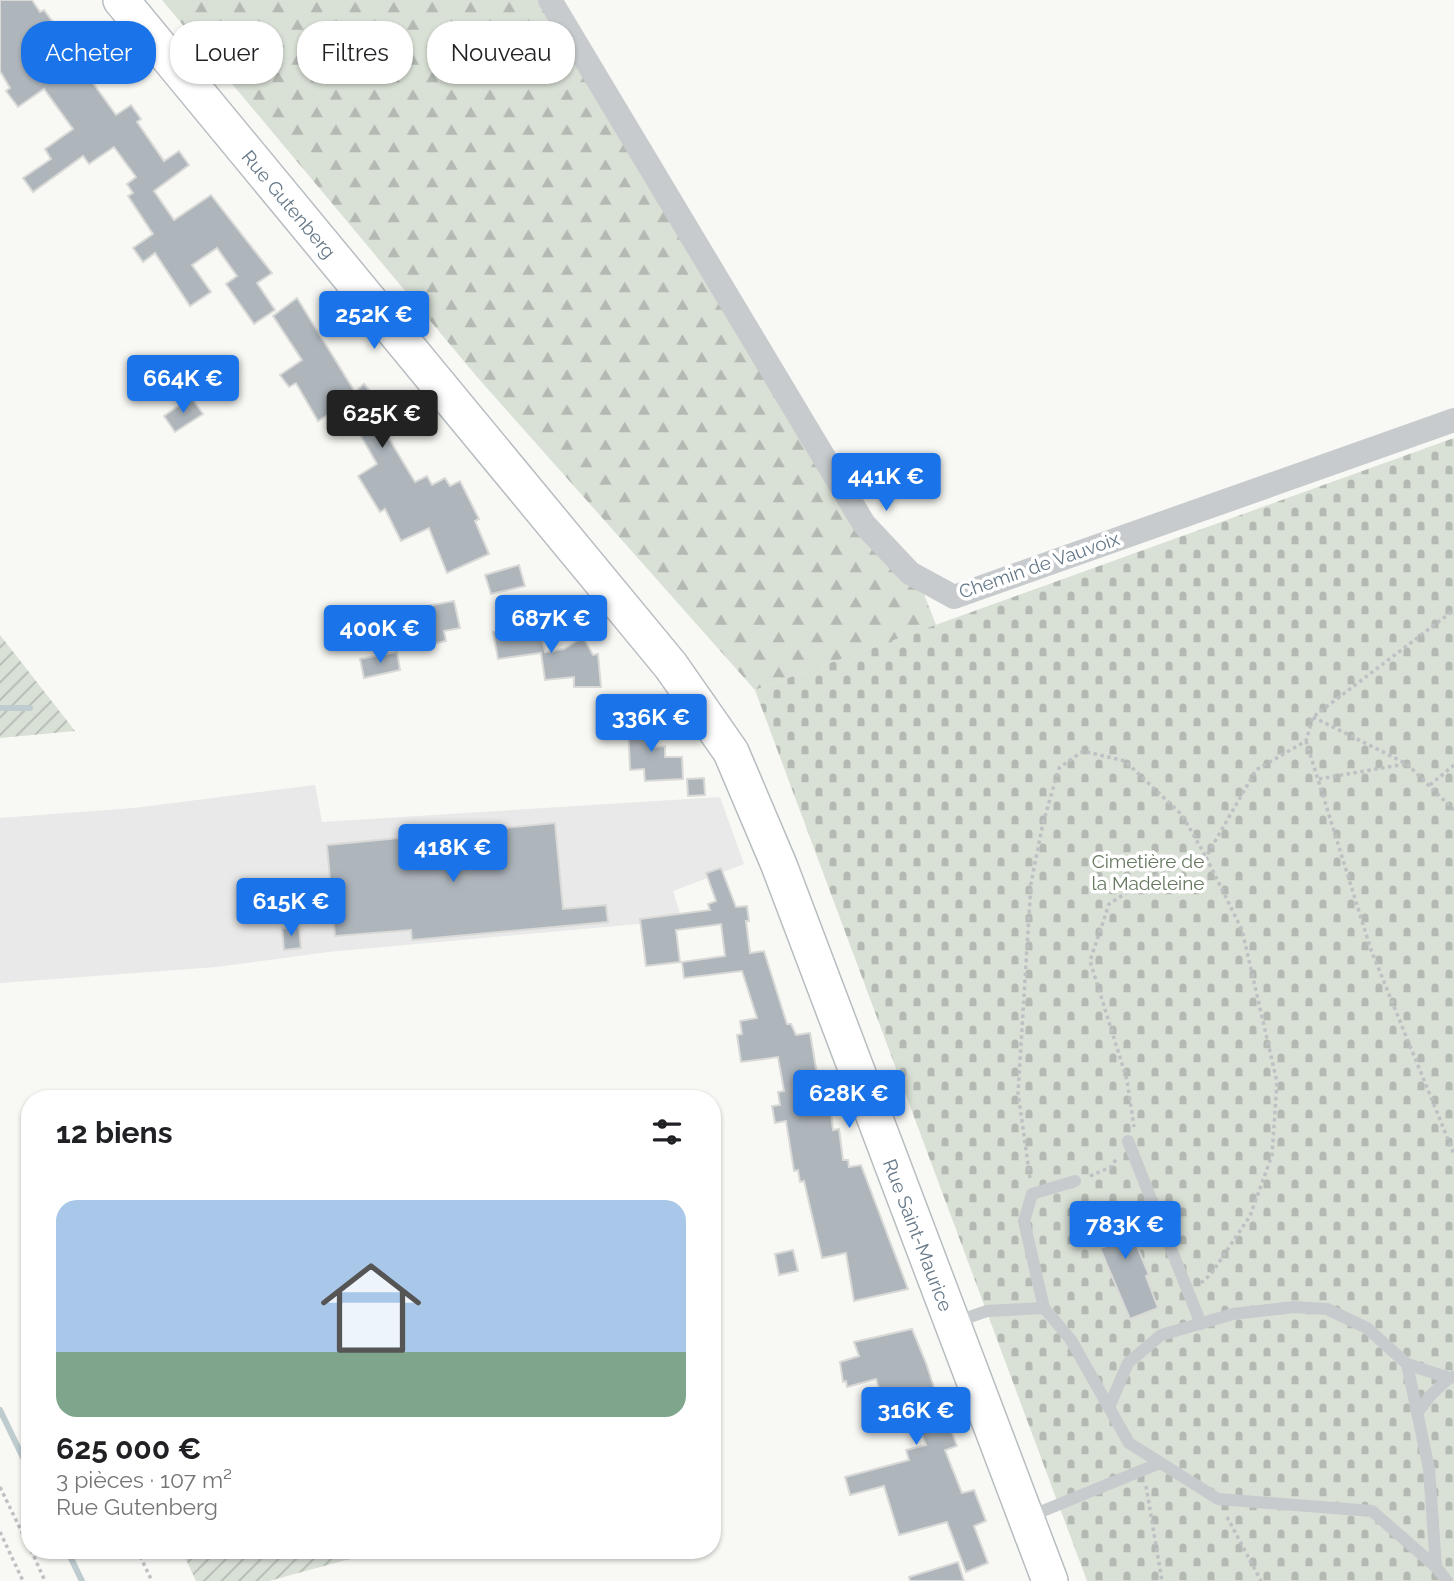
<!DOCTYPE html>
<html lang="fr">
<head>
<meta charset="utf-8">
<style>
  body { margin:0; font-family:Raleway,sans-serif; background:#f6f6f6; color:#202124; height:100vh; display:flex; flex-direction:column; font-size:26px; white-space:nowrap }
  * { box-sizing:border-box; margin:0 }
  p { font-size:23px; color:#757577 }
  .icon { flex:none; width:38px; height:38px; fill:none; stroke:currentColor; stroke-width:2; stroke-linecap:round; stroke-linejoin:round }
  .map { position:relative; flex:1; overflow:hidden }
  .details { position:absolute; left:21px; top:1090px; width:700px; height:469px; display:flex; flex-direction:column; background:#fff; border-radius:28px; box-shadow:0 2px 5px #0004 }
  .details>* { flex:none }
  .guide { position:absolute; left:21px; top:21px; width:700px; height:63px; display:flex; gap:14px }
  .price { position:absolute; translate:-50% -60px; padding:0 16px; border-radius:7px; background:#1a73e8; color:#fff; font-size:23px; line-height:46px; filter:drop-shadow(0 2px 4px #0008) }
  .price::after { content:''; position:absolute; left:50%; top:42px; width:21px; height:16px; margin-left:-10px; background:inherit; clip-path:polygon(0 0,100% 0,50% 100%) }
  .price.active { background:#222; color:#fff }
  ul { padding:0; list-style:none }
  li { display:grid; align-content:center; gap:14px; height:371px; padding:0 35px }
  li span { display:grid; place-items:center; height:217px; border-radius:21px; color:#555 }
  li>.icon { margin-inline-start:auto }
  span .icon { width:126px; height:126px; fill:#fffc; stroke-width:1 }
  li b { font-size:30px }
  h2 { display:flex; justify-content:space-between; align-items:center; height:84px; padding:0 35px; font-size:30px }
  .chip { padding:0 24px; border-radius:28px; background:#fff; box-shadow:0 2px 5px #0004; font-size:24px; line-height:63px }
  .chip.active { background:#1a73e8; color:#fff }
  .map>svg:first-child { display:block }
  .built { fill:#e8e9e8 }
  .forest { fill:url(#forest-firs) }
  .cemetery { fill:url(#cemetery-stones) }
  .garden { fill:url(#garden-furrows) }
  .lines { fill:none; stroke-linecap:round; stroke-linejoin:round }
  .stream { stroke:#becbcf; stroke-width:6 }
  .building { fill:#aeb6bc; stroke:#d9d9d7; stroke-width:2 }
  .secondary-casing { stroke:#b7bdc1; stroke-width:38 }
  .path { stroke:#bec1c3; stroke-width:3.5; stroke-dasharray:3.5 3.5; stroke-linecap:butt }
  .lane { stroke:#c7cbce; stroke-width:12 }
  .street { stroke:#c7cbce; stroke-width:24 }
  .secondary { stroke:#fff; stroke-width:35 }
  .labels { text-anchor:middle; stroke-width:7; stroke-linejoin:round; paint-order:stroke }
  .street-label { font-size:19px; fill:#657888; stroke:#fff }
  .park-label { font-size:19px; fill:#667960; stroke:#fff }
</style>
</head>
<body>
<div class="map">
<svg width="1454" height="1581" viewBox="0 0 1454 1581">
  <defs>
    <pattern id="forest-firs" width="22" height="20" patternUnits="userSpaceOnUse" patternTransform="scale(1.75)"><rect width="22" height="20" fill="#d9e0d5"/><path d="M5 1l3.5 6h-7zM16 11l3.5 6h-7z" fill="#b4bab3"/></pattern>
    <pattern id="cemetery-stones" width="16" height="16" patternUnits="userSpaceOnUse" patternTransform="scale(1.75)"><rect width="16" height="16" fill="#d9e0d5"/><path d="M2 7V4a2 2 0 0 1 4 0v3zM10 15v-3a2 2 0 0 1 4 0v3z" fill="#b4bab3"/></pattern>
    <pattern id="garden-furrows" width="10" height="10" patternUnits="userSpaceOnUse" patternTransform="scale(1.75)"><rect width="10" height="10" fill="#d9e0d5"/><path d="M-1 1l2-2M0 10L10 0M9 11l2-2" fill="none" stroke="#b4bab3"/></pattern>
  </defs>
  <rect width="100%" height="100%" fill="#f8f8f4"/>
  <polygon class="built" points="315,785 322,822 720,797 744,864 673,891 682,920 328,952 216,967 0,983 0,818 134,808"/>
  <polygon class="forest" points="162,0 538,0 852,517 922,589 936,625 755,690 478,378"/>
  <polygon class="cemetery" points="1454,438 1454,1581 1087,1581 755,690"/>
  <g class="garden">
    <polygon points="0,635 75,731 0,738"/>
    <polygon points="182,1551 379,1551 269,1581 196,1581"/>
  </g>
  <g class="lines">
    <g class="stream">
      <polyline points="0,708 30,708"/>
      <polyline points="0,1410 30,1472"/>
      <polyline points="67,1550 82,1581"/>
    </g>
  </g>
  <g class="building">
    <polygon points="0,0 32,0 40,12 44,10 69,44 80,36 98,63 85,72 116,115 131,105 141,119 137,122 164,161 179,151 189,165 154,191 174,220 211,195 272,273 257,283 275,310 254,324 226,284 237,276 217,248 192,265 211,292 190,306 155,253 143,262 133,248 153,234 128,196 133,193 127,184 136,177 114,147 89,164 83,156 33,192 23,178 51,159 45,149 73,129 44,89 18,107 6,91 10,88 0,71"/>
    <polygon points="297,298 355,392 364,384 389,413 379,422 415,482 427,476 432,485 445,478 450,486 460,481 479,519 475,521 489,554 447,573 429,528 401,541 385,509 380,512 358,476 377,464 361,436 338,408 318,421 296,383 289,387 280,375 302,360 273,316"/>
    <polygon points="191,397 203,414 175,432 164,416"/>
    <polygon points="519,565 525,586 491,594 485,575"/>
    <polygon points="454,601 460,628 444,631 446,641 429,645 422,607"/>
    <polygon points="539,622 545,652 564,649 583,637 593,655 598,654 601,687 574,687 574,677 545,680 541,653 498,659 493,632"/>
    <polygon points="397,652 400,670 364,678 360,659"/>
    <polygon points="654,721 655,747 665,746 665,757 682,757 683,779 645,781 644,769 630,770 628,722"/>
    <polygon points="704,778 705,795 688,796 687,779"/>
    <polygon points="555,823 563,909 606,905 608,922 412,940 411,930 335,936 327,845"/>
    <polygon points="721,868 736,907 747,906 749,921 746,921 750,953 764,951 787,1024 791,1024 796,1035 810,1033 824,1115 831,1114 833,1130 839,1129 843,1160 848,1160 849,1167 861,1165 908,1289 854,1301 846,1253 822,1258 804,1181 800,1182 798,1170 794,1171 786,1121 775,1123 772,1106 780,1105 778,1092 784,1091 778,1057 741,1062 737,1035 742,1034 740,1021 757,1018 742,971 684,978 682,962 725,956 721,924 676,930 680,962 646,966 640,919 710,910 708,904 716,901 706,873"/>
    <polygon points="299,927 301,948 284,950 282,928"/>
    <polygon points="1119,1203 1149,1275 1146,1276 1158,1308 1130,1319 1100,1248 1104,1247 1092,1213"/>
    <polygon points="793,1250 798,1271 779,1275 775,1254"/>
    <polygon points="912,1329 926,1363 942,1412 944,1411 957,1446 945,1450 962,1493 974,1490 986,1521 974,1526 988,1563 966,1572 947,1522 899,1535 884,1486 850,1495 845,1477 909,1460 906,1450 926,1445 908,1399 885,1407 876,1379 847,1387 846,1381 843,1382 840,1362 859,1356 854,1342"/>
    <polygon points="958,1562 964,1581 910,1581 909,1577"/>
  </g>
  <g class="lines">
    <defs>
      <polyline id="secondary" points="121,0 671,666 731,752 779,865 1050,1581"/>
    </defs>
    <use href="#secondary" class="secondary-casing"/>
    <g class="path">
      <polyline points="1313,717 1407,764 1454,810"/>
      <polyline points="1306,741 1371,950 1454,1154"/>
      <polyline points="1319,779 1405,764"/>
      <polyline points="1430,785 1454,765"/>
      <polyline points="1090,1176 1111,1167 1117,1158"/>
      <polyline points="1030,1178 1018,1093 1031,883 1043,823 1059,768 1083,751 1125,761 1182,815 1206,857 1149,878 1109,904 1090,961 1127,1080 1134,1127"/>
      <polyline points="1201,1283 1211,1274 1250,1216 1272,1155 1277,1082 1242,930 1206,857 1256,770 1306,741 1313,717 1454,610"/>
      <polyline points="1146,1486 1162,1581"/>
      <polyline points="0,1487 30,1549"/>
      <polyline points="1227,1517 1261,1581"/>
      <polyline points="0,1532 23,1581"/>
      <polyline points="31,1550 45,1581"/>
      <polyline points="137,1550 152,1581"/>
    </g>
    <g class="lane">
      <polyline points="1128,1141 1201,1324"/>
      <polyline points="1075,1181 1032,1194 1024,1221 1044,1308 1071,1340 1129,1443 1218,1499 1372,1511 1436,1567 1447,1581"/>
      <polyline points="955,1322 987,1311 1044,1308"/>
      <polyline points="1407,1364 1429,1469 1436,1567"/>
      <polyline points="1109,1407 1128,1363 1161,1335 1233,1314 1294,1307 1327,1309 1367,1328 1407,1364 1449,1378 1454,1377"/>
      <polyline points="1417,1413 1431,1395 1449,1378"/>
      <polyline points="1028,1517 1160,1463"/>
    </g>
    <polyline class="street" points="550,0 864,524 910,573 954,597 1454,420"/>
    <use href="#secondary" class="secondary"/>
  </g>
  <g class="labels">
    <g class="street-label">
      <text transform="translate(289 204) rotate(50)" y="7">Rue Gutenberg</text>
      <text transform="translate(1039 565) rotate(-19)" y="7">Chemin de Vauvoix</text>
      <text transform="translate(918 1235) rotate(69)" y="7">Rue Saint-Maurice</text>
    </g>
    <g class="park-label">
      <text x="1148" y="868">Cimetière de<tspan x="1148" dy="22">la Madeleine</tspan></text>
    </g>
  </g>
</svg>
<b class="price" style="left:374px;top:351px">252K €</b>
<b class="price" style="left:183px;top:415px">664K €</b>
<b class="price active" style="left:382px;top:450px">625K €</b>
<b class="price" style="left:886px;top:513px">441K €</b>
<b class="price" style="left:551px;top:655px">687K €</b>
<b class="price" style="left:380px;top:665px">400K €</b>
<b class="price" style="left:651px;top:754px">336K €</b>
<b class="price" style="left:453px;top:884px">418K €</b>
<b class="price" style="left:291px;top:938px">615K €</b>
<b class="price" style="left:849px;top:1130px">628K €</b>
<b class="price" style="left:1125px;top:1261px">783K €</b>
<b class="price" style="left:916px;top:1447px">316K €</b>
<div class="guide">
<a class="chip active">Acheter</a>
<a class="chip">Louer</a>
<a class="chip">Filtres</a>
<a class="chip">Nouveau</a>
</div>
<section class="details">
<h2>12 biens<svg class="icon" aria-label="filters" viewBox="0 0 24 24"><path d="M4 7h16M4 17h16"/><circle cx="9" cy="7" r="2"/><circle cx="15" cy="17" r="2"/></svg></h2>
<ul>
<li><span style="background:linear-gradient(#a9c7e8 70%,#7fa58c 0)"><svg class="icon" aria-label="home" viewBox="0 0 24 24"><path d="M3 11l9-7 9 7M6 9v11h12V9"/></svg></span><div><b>625 000 €</b><p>3 pièces · 107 m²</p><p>Rue Gutenberg</p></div></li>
</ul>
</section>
</div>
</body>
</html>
